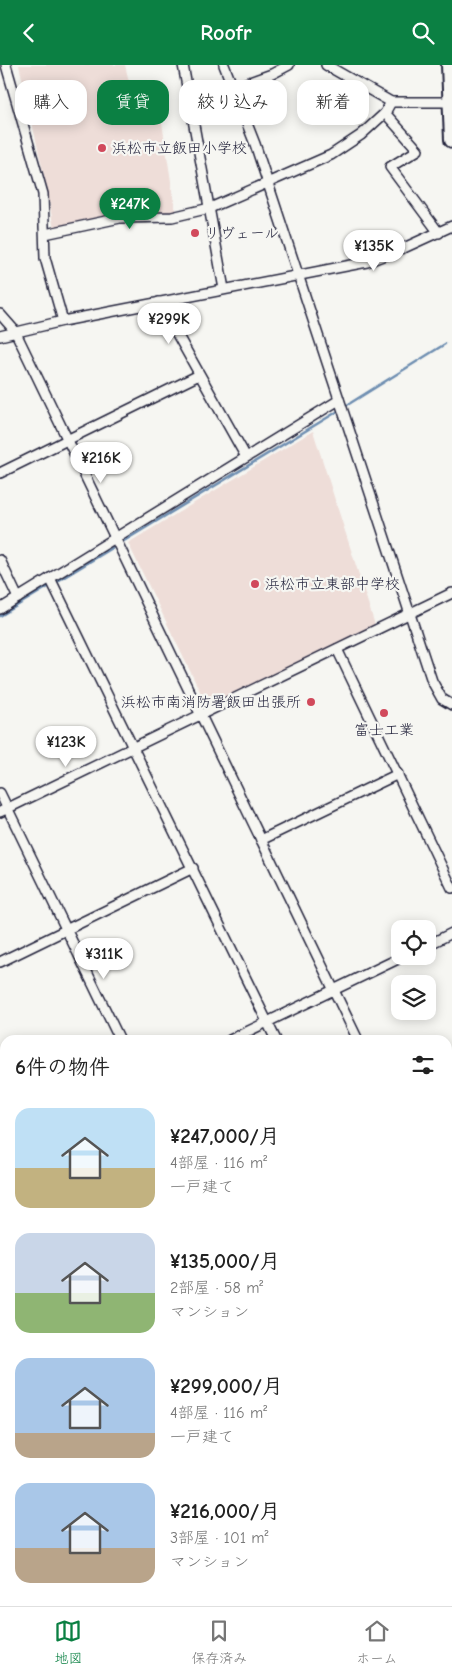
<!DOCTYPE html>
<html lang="ja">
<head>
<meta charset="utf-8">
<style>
  body { margin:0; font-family:"Comic Neue","Klee One",sans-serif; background:#f2f2f2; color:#222; height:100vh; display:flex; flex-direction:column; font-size:19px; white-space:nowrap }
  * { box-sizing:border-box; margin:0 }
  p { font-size:16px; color:#767676 }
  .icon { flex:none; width:28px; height:28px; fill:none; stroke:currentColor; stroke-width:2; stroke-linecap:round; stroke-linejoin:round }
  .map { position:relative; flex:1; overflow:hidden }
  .sheet { position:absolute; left:0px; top:970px; width:452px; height:571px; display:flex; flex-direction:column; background:#fff; border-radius:15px 15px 0 0; box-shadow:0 2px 12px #0003 }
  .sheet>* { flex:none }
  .guide { position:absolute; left:15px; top:15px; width:422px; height:45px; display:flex; gap:10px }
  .fabs { position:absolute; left:391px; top:855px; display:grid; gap:10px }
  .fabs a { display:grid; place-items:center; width:45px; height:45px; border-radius:10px; background:#fff; box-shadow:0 2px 12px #0003; font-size:25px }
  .price { position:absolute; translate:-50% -42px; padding:0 11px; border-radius:18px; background:#fff; color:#222; font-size:16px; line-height:32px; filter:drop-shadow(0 1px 2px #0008) }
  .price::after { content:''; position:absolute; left:50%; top:30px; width:15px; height:11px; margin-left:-8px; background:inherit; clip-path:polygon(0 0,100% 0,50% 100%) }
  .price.selected { background:#0b8043; color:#fff }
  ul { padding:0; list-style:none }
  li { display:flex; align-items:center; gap:15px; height:125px; padding:0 15px }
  li span { display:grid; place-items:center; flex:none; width:140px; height:100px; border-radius:15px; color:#555 }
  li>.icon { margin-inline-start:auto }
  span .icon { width:60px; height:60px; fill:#fffc; stroke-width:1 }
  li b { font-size:21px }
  h2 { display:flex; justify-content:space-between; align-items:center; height:60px; padding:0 15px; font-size:21px }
  .pill { padding:0 18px; border-radius:15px; background:#fff; box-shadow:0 2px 12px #0003; font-size:18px; line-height:45px }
  .pill.selected { background:#0b8043; color:#fff }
  header { display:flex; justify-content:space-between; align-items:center; height:65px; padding:0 15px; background:#0b8043; color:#fff; font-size:22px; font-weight:700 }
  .dock { display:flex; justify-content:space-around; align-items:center; height:70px; border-top:1px solid #e0e0e0; background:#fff; font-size:14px; color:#767676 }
  .dock a { display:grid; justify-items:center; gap:2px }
  .dock .selected { color:#0b8043 }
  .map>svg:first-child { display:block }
  .built { fill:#eeddd8 }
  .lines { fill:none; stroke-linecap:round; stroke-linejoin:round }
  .stream { stroke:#6e8eb1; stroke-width:2.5 }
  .minor-casing { stroke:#22223b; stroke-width:12 }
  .highway-casing { stroke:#22223b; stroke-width:18 }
  .minor { stroke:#f6f6f2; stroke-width:9 }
  .highway { stroke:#f6f6f2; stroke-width:14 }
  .poi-dot { fill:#d1495b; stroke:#f6f6f2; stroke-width:2 }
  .labels { text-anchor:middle; stroke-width:4.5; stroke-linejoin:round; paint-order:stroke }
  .poi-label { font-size:15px; fill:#22223b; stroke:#f6f6f2; text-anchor:start }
</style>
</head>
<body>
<header><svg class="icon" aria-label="back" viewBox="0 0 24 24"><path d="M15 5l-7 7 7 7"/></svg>Roofr<svg class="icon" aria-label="search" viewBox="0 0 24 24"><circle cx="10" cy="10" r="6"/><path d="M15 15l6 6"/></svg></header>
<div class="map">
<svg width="452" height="1541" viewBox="0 0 452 1541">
  <rect width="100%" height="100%" fill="#f6f6f2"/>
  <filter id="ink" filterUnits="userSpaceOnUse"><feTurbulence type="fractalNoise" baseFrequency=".02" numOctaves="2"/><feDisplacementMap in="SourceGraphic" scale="10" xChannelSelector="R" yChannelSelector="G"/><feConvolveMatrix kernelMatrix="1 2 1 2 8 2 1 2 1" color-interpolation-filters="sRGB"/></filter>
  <g filter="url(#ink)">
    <g class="built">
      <polygon points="19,0 125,0 135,42 159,38 176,149 54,165 47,124"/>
      <polygon points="313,366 375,560 208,643 128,478"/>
    </g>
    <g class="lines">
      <g class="stream">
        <polyline points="344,342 445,279"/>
        <polyline points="0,551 340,345"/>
        <polyline points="448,1408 452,1406"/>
        <polyline points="80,1541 93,1536"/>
      </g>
      <defs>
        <g id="minor">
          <polyline points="6,0 43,129 45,193 63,256"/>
          <polyline points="183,0 224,224"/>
          <polyline points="224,0 255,79 432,616 442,634 452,640"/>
          <polyline points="326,0 391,37 450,37"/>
          <polyline points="233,23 272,9 289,0"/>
          <polyline points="385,48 418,85 390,102 439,168"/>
          <polyline points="45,169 120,153 172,152 210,143 331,90 361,70 385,48 391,37"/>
          <polyline points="159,237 246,392"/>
          <polyline points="0,249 15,266 358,975"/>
          <polyline points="0,271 63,256 367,197 406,182 452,161"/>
          <polyline points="0,408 199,310"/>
          <polyline points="0,495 18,533"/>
          <polyline points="50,513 276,975"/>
          <polyline points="0,544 339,335"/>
          <polyline points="337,584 452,823"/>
          <polyline points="0,728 120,975"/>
          <polyline points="0,747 452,528"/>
          <polyline points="261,775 398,709"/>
          <polyline points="428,880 452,868"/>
          <polyline points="0,897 193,803"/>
          <polyline points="230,975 404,891"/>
          <polyline points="0,1064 5,1074"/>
          <polyline points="0,1082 5,1081"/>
          <polyline points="448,1153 452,1151"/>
          <polyline points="448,1196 452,1195"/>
          <polyline points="0,1252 5,1266"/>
          <polyline points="448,1289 452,1287"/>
          <polyline points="448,1352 452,1365"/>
          <polyline points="0,1361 5,1372"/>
          <polyline points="448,1378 452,1376"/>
          <polyline points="448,1429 450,1498"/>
          <polyline points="103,1536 105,1541"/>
          <polyline points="263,1536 265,1541"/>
          <polyline points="418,1536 420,1541"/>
          <polyline points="9,1541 10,1536"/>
          <polyline points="156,1541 169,1536"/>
          <polyline points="331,1541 344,1536"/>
        </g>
        <polyline id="highway" points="449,0 452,75"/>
      </defs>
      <use href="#minor" class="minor-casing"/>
      <use href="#highway" class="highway-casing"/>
      <use href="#minor" class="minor"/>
      <use href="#highway" class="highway"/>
    </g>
  </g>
  <g class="poi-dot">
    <circle cx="102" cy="83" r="5"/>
    <circle cx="195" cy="168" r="5"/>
    <circle cx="255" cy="519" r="5"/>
    <circle cx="311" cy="637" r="5"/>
    <circle cx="384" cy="648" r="5"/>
  </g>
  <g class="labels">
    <g class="poi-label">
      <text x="112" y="88">浜松市立飯田小学校</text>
      <text x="205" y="173">リヴェール</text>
      <text x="265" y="524">浜松市立東部中学校</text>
      <text x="301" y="642" text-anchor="end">浜松市南消防署飯田出張所</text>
      <text x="384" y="670" text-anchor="middle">富士工業</text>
    </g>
  </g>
</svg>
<div class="fabs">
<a><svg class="icon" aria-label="locate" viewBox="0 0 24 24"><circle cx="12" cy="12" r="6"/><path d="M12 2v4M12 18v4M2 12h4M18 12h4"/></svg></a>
<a><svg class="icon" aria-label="layers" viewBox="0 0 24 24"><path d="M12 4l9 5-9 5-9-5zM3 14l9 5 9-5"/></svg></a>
</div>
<b class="price selected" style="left:130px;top:165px">¥247K</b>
<b class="price" style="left:374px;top:207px">¥135K</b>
<b class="price" style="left:169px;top:280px">¥299K</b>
<b class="price" style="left:101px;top:419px">¥216K</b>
<b class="price" style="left:66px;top:703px">¥123K</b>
<b class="price" style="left:104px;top:915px">¥311K</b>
<div class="guide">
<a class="pill">購入</a>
<a class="pill selected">賃貸</a>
<a class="pill">絞り込み</a>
<a class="pill">新着</a>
</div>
<section class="sheet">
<h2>6件の物件<svg class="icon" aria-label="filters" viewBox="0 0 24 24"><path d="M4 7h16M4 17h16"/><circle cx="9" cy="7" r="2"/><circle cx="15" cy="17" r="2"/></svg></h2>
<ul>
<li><span style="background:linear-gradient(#bfe0f5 60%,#c2b280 0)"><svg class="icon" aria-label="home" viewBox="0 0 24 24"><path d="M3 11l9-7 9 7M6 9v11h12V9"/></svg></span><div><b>¥247,000/月</b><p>4部屋 · 116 m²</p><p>一戸建て</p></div></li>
<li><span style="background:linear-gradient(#c9d6e8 60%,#8fb573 0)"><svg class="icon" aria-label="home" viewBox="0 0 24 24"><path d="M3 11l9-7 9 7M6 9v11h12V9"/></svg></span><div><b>¥135,000/月</b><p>2部屋 · 58 m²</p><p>マンション</p></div></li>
<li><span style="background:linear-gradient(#a9c7e8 75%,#b9a48a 0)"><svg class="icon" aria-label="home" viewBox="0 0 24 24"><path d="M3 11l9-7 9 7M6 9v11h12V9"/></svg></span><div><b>¥299,000/月</b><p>4部屋 · 116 m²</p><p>一戸建て</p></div></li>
<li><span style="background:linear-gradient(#a9c7e8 65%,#b9a48a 0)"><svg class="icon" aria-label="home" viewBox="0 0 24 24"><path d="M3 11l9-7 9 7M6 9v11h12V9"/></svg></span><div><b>¥216,000/月</b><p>3部屋 · 101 m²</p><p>マンション</p></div></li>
</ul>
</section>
</div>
<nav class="dock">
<a class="selected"><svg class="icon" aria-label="map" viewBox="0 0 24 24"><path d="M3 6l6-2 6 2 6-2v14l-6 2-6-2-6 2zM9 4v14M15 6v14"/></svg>地図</a>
<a><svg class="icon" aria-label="saved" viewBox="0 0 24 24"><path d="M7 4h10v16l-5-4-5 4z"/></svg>保存済み</a>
<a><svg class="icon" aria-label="home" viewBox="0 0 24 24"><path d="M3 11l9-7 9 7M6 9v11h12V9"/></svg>ホーム</a>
</nav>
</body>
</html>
